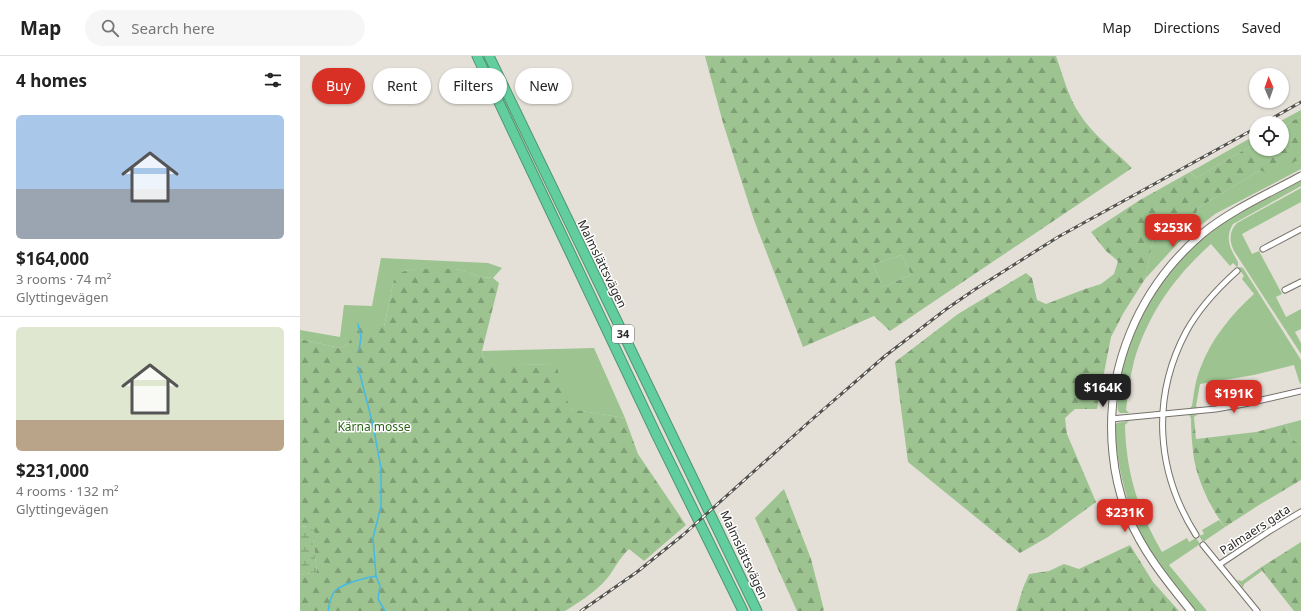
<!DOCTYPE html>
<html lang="en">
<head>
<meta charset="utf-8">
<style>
  body { margin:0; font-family:"Noto Sans",sans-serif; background:#f6f6f6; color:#222; height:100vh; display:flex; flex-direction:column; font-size:15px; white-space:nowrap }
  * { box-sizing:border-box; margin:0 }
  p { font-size:13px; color:#767676 }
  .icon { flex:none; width:22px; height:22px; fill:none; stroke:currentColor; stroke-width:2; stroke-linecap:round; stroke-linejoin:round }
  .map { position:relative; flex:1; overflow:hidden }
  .drawer { display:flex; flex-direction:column; background:#fff; width:300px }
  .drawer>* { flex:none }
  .guide { position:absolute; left:12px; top:12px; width:380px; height:36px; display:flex; gap:8px }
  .needle { width:26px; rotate:358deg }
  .buttons { position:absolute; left:949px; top:12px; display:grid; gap:8px }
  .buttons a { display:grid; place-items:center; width:40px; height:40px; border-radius:50%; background:#fff; box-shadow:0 1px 3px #0004; font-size:20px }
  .price { position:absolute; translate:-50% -34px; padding:0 9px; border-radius:8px; background:#d93025; color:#fff; font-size:13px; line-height:26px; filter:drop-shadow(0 1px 2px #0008) }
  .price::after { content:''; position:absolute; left:50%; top:24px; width:12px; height:9px; margin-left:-6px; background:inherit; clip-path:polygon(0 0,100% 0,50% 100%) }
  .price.on { background:#222; color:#fff }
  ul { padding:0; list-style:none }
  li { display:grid; align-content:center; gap:8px; height:212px; padding:0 16px }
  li+li { border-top:1px solid #e0e0e0 }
  li span { display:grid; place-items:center; height:124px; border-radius:6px; color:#555 }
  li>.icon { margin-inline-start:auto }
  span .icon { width:72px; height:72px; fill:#fffc; stroke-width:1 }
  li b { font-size:17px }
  h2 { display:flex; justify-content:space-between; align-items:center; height:48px; padding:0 16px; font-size:17px }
  .pill { padding:0 14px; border-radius:18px; background:#fff; box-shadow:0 1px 3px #0004; font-size:14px; line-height:36px }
  .pill.on { background:#d93025; color:#fff }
  header { display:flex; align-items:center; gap:24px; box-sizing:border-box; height:56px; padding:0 20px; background:#fff; border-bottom:1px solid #e0e0e0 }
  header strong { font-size:19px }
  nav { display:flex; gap:22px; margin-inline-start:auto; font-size:14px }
  .search { width:280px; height:36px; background:#f6f6f6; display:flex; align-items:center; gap:10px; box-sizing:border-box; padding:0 14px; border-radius:22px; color:#767676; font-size:15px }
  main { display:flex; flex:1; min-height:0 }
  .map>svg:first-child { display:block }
  .green { fill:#9cc390 }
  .forest { fill:url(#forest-firs); fill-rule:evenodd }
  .wetland { fill:url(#wetland-marsh) }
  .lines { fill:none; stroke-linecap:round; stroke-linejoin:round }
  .stream { stroke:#44b9eb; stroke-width:1.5 }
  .street-casing { stroke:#76726b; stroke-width:7 }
  .secondary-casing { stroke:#76726b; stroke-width:9 }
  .highway-casing { stroke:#4e9473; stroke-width:11 }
  .street { stroke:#fff; stroke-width:5 }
  .secondary { stroke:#fff; stroke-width:7 }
  .highway { stroke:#62cd9d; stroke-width:9 }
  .rail-casing { stroke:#52514c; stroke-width:3 }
  .rail { stroke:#fff; stroke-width:1.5; stroke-dasharray:4.5; stroke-linecap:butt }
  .labels { text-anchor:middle; stroke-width:3; stroke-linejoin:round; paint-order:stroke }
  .shield { fill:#fff; stroke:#6a6966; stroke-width:1 }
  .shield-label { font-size:11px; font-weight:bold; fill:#2a2925 }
  .street-label { font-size:12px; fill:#2a2925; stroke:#fff }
  .park-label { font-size:12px; fill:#2c6415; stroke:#fff }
</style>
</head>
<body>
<header>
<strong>Map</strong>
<div class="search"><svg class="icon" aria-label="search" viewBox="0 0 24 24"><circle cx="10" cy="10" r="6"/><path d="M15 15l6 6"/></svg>Search here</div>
<nav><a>Map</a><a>Directions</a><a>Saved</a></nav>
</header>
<main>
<section class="drawer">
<h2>4 homes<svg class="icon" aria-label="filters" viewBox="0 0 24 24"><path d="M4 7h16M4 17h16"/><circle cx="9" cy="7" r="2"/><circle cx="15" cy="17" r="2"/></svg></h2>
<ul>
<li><span style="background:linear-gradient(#a9c7e8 60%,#9aa5b1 0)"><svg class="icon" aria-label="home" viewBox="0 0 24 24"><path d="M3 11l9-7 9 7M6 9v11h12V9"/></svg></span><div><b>$164,000</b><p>3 rooms · 74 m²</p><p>Glyttingevägen</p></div></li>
<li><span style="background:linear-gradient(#dfe7d0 75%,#b9a48a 0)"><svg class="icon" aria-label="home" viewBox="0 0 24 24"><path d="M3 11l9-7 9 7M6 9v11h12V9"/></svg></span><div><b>$231,000</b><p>4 rooms · 132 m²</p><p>Glyttingevägen</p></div></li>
</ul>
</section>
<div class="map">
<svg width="1001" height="555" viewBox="0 0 1001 555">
  <defs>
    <pattern id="forest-firs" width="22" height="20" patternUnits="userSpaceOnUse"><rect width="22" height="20" fill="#9cc390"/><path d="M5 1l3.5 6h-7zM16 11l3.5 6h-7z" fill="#7f9e75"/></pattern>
    <pattern id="wetland-marsh" width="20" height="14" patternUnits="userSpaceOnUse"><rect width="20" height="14" fill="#9cc390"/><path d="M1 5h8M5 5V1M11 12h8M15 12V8" fill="none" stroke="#7f9e75"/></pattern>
  </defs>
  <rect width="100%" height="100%" fill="#e4e0d8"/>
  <g class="green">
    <polygon points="1001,54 1001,60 982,71 982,67 977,67"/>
    <polygon points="956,79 956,87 896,122 890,116"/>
    <polygon points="1001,100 1001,113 915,158 878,187 845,223 855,174 866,170 881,173 893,166 898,152 960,114 1000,103"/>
    <path d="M1001 125V130L933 168C924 183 931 194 938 206V210L937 211 933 207 930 210 911 188C875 220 848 258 834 305 830 321 828 338 826 354L829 357H820C813 350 822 337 822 328 822 323 820 319 821 313 823 308 825 302 827 296 842 248 874 201 916 172 943 154 973 140 1001 125Z"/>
    <path d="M1001 132V146L942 178 952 198 959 195 982 238 976 241 986 261 1001 253V273L995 276 1001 287V298L934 195C929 185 929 175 937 167Z"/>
    <polygon points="602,199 611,219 583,231 573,208"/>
    <polygon points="81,202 188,207 202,212 193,222 181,221 157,213 126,213 106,214 94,223 84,271 52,281 48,288 40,292 0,283 0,274 40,281 44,249 72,250"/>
    <path d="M938 212 940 211 943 212 1001 304V327L1000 328 994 309 954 319 900 328 896 350 899 353H889L892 350C894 338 895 325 900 313 911 283 931 259 954 238L942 223 944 220Z"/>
    <polygon points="294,292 325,362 269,353 255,309 185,308 182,295"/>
    <polygon points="1001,364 1001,389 990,382 986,368"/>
    <path d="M829 365 825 369C826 416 838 455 862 496L887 482 889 486 896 482 900 488 869 509 907 555H895C881 537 865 519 852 499 829 459 817 416 815 370L817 367Z"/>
    <polygon points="919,464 925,471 903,486 899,480 904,478 902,474"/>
    <polygon points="960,512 962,515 944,528 943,532 937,524 942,525"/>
  </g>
  <g class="forest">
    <path d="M405 0H756C762 17 769 43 779 57 792 78 814 94 832 112L590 275 574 260 503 291 454 164 423 67ZM602 199 611 219 583 231 573 208Z"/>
    <polygon points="1001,60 1001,100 1000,103 970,118 960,114 898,152 893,166 881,173 866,170 855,174 845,223 824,256 811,281 797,353 775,353 765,362 767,378 796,446 748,481 720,497 608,406 595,306 658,258 726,217 732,222 737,244 746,248 785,233 801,228 814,218 818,205 806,195 791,176 840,144 890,116 896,122 956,87 956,93 982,93 982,71"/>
    <path d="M126 213H157L181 221 193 222 199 227 182 295 185 307 256 309 270 353 325 362 338 398 386 469 344 505 329 493C318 503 313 517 303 527 292 538 278 547 265 555H0V519L17 516 13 484 8 471 0 470V283L40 292 48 288 59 265 84 271 94 223C103 212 113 213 126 213Z"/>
    <path d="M898 358 894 361 896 383 956 376 986 368 990 382 1001 389V424L959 449 925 471C911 453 898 425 894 403 892 389 891 375 891 362L889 359Z"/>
    <polygon points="484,433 511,503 524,554 522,555 497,555 455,462"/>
    <polygon points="1001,486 1001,555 994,555 960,512"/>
    <polygon points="830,489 853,526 879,555 716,555 723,532 729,518 749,515 764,508 779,513"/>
  </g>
  <polygon class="wetland" points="0,470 8,471 15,476 13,484 17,516 0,519"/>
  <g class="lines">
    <g class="stream">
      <polyline points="58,268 61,281 59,294"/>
      <polyline points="58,311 73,369 81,412 81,450 73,482 76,520 80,530 78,543 85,555"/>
      <path d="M28 555C29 549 31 538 36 534 46 526 63 523 76 520"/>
    </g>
    <defs>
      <g id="street">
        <polyline points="963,193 1001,173"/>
        <polyline points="985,234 1001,226"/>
        <polyline points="811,363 916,353 944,348 1001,335"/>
        <path d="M896 479C856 416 851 342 886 276 899 252 917 233 937 215"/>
        <polyline points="903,489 957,555"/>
        <polyline points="920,508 971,474 1001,456"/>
      </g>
      <path id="secondary" d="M891 555C866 524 843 496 828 460 820 440 815 419 813 398 804 314 838 233 902 178 931 154 968 138 1001 120"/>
      <g id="highway">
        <polyline points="177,0 357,380 443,555"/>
        <polyline points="189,0 457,555"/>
      </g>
    </defs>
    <use href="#street" class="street-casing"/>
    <use href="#secondary" class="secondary-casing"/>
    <use href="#highway" class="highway-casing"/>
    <use href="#street" class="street"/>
    <use href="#secondary" class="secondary"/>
    <use href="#highway" class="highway"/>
    <defs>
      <g id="rail">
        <polyline points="964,67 1001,46"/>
        <polyline points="281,555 337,516 383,479 509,366 585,300 645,254 674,234 758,181 956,72"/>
      </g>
    </defs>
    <use href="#rail" class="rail-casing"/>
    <use href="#rail" class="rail"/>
  </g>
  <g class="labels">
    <rect class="shield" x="312" y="269" width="22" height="18" rx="3"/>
    <g class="shield-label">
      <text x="323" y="282">34</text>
    </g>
    <g class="street-label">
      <text transform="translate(302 208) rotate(64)" y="4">Malmslättsvägen</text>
      <text transform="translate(955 474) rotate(-33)" y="4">Palmaers gata</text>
      <text transform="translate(444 499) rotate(65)" y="4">Malmslättsvägen</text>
    </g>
    <g class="park-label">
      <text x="74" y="375">Kärna mosse</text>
    </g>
  </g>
</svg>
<div class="buttons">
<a><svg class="needle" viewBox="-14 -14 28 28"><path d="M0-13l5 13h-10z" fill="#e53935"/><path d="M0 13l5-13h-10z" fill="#767676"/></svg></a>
<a><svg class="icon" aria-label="locate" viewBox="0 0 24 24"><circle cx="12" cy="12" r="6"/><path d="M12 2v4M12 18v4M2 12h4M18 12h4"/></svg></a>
</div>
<b class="price" style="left:873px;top:192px">$253K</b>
<b class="price on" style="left:803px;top:352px">$164K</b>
<b class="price" style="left:934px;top:358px">$191K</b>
<b class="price" style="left:825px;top:477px">$231K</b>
<div class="guide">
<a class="pill on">Buy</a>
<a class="pill">Rent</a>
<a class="pill">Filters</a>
<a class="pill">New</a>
</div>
</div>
</main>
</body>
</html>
